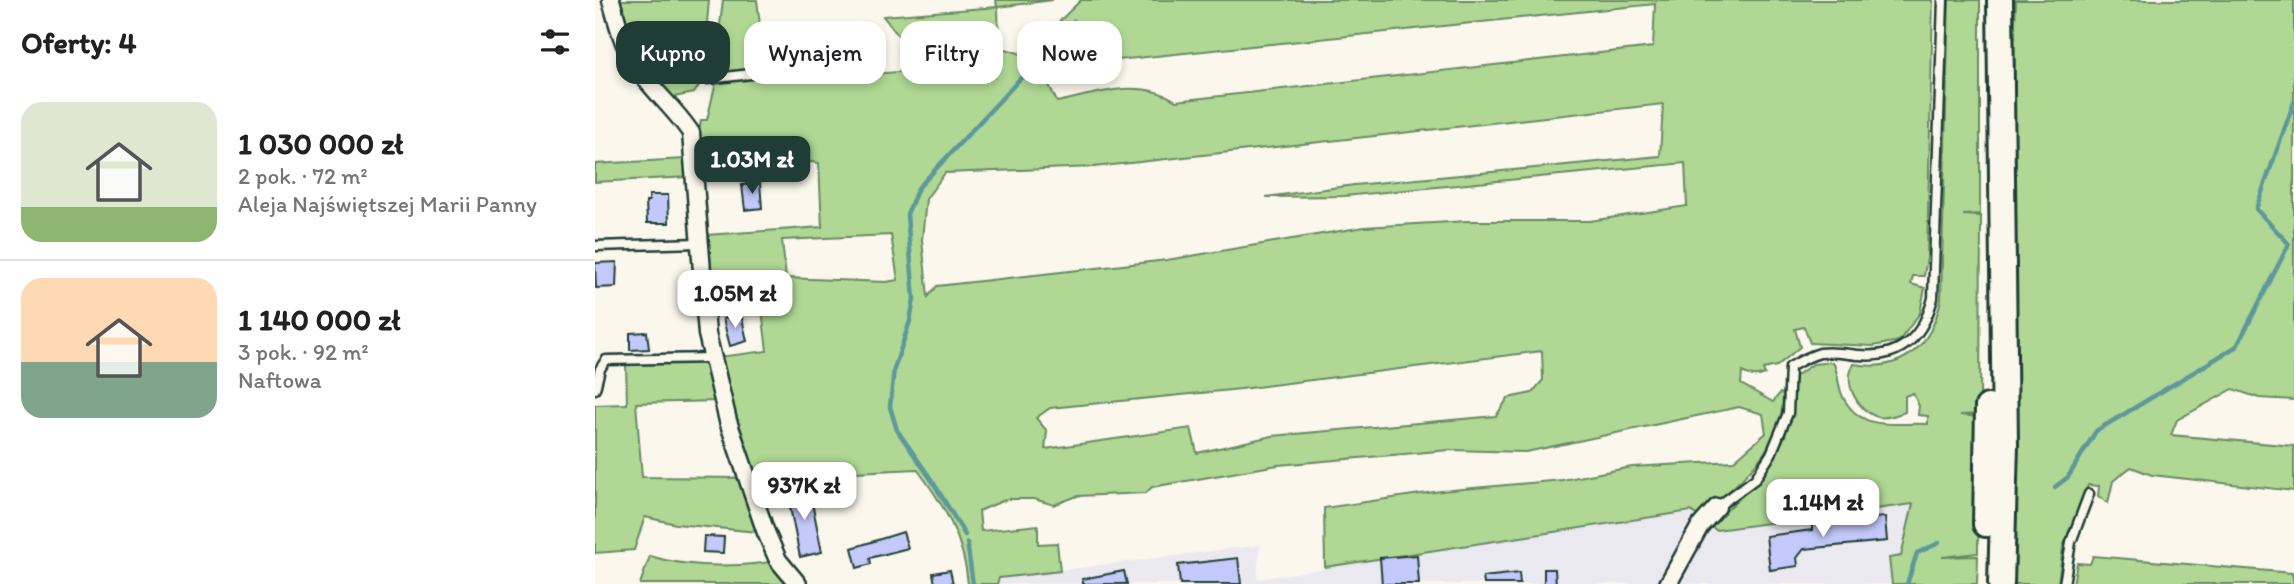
<!DOCTYPE html>
<html lang="pl">
<head>
<meta charset="utf-8">
<style>
  body { margin:0; font-family:Itim,sans-serif; background:#f6f6f6; color:#202124; height:100vh; display:flex; flex-direction:column; font-size:26px; white-space:nowrap }
  * { box-sizing:border-box; margin:0 }
  p { font-size:23px; color:#757577 }
  .icon { flex:none; width:38px; height:38px; fill:none; stroke:currentColor; stroke-width:2; stroke-linecap:round; stroke-linejoin:round }
  .map { position:relative; flex:1; overflow:hidden }
  .details { display:flex; flex-direction:column; background:#fff; width:595px }
  .details>* { flex:none }
  .top-card { position:absolute; left:21px; top:21px; width:665px; height:63px; display:flex; gap:14px }
  .price { position:absolute; translate:-50% -60px; padding:0 16px; border-radius:14px; background:#fff; color:#222; font-size:23px; line-height:46px; filter:drop-shadow(0 2px 4px #0008) }
  .price::after { content:''; position:absolute; left:50%; top:42px; width:21px; height:16px; margin-left:-10px; background:inherit; clip-path:polygon(0 0,100% 0,50% 100%) }
  .price.on { background:#1f3d34; color:#fff }
  ul { padding:0; list-style:none }
  li { display:flex; align-items:center; gap:21px; height:175px; padding:0 21px }
  li+li { border-top:2px solid #e0e0e0 }
  li span { display:grid; place-items:center; flex:none; width:196px; height:140px; border-radius:21px; color:#555 }
  li>.icon { margin-inline-start:auto }
  span .icon { width:84px; height:84px; fill:#fffc; stroke-width:1 }
  li b { font-size:30px }
  h2 { display:flex; justify-content:space-between; align-items:center; height:84px; padding:0 21px; font-size:30px }
  .chip { padding:0 24px; border-radius:21px; background:#fff; box-shadow:0 4px 10px #0003; font-size:24px; line-height:63px }
  .chip.on { background:#1f3d34; color:#fff }
  main { display:flex; flex:1; min-height:0 }
  .map>svg:first-child { display:block }
  .built { fill:#eae9f0 }
  .green { fill:#b0d894; stroke:#688a64; stroke-width:2; fill-rule:evenodd }
  .lines { fill:none; stroke-linecap:round; stroke-linejoin:round }
  .stream { stroke:#5d999a; stroke-width:4.5 }
  .building { fill:#c4c9fb; stroke:#1f3d34; stroke-width:2 }
  .lane-casing { stroke:#1f3d34; stroke-width:13 }
  .street-casing { stroke:#1f3d34; stroke-width:21 }
  .primary-casing { stroke:#1f3d34; stroke-width:30 }
  .lane { stroke:#fbf7ec; stroke-width:8 }
  .street { stroke:#fbf7ec; stroke-width:16 }
  .primary { stroke:#fbf7ec; stroke-width:24 }
</style>
</head>
<body>
<main>
<section class="details">
<h2>Oferty: 4<svg class="icon" aria-label="filters" viewBox="0 0 24 24"><path d="M4 7h16M4 17h16"/><circle cx="9" cy="7" r="2"/><circle cx="15" cy="17" r="2"/></svg></h2>
<ul>
<li><span style="background:linear-gradient(#dfe7d0 75%,#8fb573 0)"><svg class="icon" aria-label="home" viewBox="0 0 24 24"><path d="M3 11l9-7 9 7M6 9v11h12V9"/></svg></span><div><b>1 030 000 zł</b><p>2 pok. · 72 m²</p><p>Aleja Najświętszej Marii Panny</p></div></li>
<li><span style="background:linear-gradient(#ffd9b3 60%,#7fa58c 0)"><svg class="icon" aria-label="home" viewBox="0 0 24 24"><path d="M3 11l9-7 9 7M6 9v11h12V9"/></svg></span><div><b>1 140 000 zł</b><p>3 pok. · 92 m²</p><p>Naftowa</p></div></li>
</ul>
</section>
<div class="map">
<svg width="1699" height="584" viewBox="0 0 1699 584">
  <rect width="100%" height="100%" fill="#fbf7ec"/>
  <filter id="ink" filterUnits="userSpaceOnUse"><feTurbulence type="fractalNoise" baseFrequency=".0143" numOctaves="2"/><feDisplacementMap in="SourceGraphic" scale="14" xChannelSelector="R" yChannelSelector="G"/><feConvolveMatrix kernelMatrix="1 2 1 2 8 2 1 2 1" color-interpolation-filters="sRGB"/></filter>
  <g filter="url(#ink)">
    <polygon class="built" points="1318,504 1306,556 1295,558 1297,584 402,584 404,578 665,545 662,579 1096,511 1121,530"/>
    <g class="green">
      <path d="M20 0H114L107 81 99 93 79 97C45 78 32 35 20 0Z"/>
      <polygon points="128,0 162,0 165,25 196,24 199,68 119,75"/>
      <path d="M401 0H458L403 7 404 47 430 55 486 0H1338L1332 257 1329 276H1318L1316 284 1330 288 1325 313 1304 341 1278 346 1215 343 1209 327 1200 329 1205 347 1182 366 1168 369 1170 374C1161 378 1155 376 1147 372L1146 384 1178 402 1185 393 1188 394C1189 451 1142 482 1105 518L1096 511 730 567 729 508 846 491 967 480 1037 467 1139 461 1171 433 1168 414 1144 407 931 452 855 450 683 465 557 487 551 493 482 496 459 505 439 499H412L384 511 386 531 443 525V544L462 543 465 571 404 578 402 584H373C369 538 349 505 322 469L159 477 156 473 123 357 172 351 166 302 114 314 111 235 227 227 224 163C183 157 144 160 105 170L103 138 106 120H112L121 82 157 76 199 75 200 80 330 70 288 16 402 7ZM1060 4 1058 47 581 101C545 77 501 94 462 102L446 68ZM1068 104 1065 156 759 185 671 197 749 196 1090 163 1092 206 995 221H873L769 227 572 260 342 286 333 297 327 240 331 199 350 173 499 167ZM296 235 303 280 291 282 191 278 187 240ZM947 351 948 380 937 393 913 398 901 416 677 436 602 453 596 428 450 449 452 431 441 418 455 408 646 389Z"/>
      <path d="M1354 0H1385V214L1368 215 1386 216 1385 414 1365 415 1384 417 1383 553 1347 557 1383 556 1382 584H1297L1294 558 1306 556 1318 504 1121 530 1115 526 1168 476 1190 436 1199 377 1218 364 1238 362C1244 373 1242 387 1249 399 1268 433 1301 422 1333 424V416L1323 415 1324 406 1318 393 1310 396V412C1302 415 1290 419 1283 417 1262 411 1247 382 1259 364 1309 373 1337 345 1346 299Z"/>
      <polygon points="1421,0 1699,0 1699,400 1664,398 1638,389 1582,420 1576,435 1699,446 1699,491 1557,475 1536,467 1518,481 1513,503 1503,496 1504,486 1493,485 1468,547 1463,584 1420,584 1416,122"/>
      <polygon points="90,159 94,177 0,182 0,164"/>
      <polygon points="102,361 111,363 124,401 41,403 47,477 147,478 163,532 81,524 50,517 39,550 0,553 0,405 32,404 31,364"/>
      <path d="M55 556C93 568 137 567 176 562L194 584H45Z"/>
      <polygon points="1498,556 1697,573 1699,584 1478,584 1482,563 1495,564"/>
    </g>
    <g class="lines">
      <g class="stream">
        <polyline points="1460,487 1473,477 1501,431 1642,346 1694,244 1661,209 1699,102"/>
        <polyline points="370,535 338,482 302,430 295,407 299,369 315,321 319,299 312,214 323,188 479,21"/>
        <polyline points="372,543 378,584"/>
        <polyline points="1312,584 1322,553 1344,543"/>
      </g>
    </g>
    <g class="building">
      <polygon points="261,30 262,46 247,48 248,59 231,60 228,33"/>
      <polygon points="165,183 167,208 150,210 147,185"/>
      <polygon points="54,195 73,195 74,223 52,223 51,201 54,201"/>
      <polygon points="22,262 21,287 1,288 0,263"/>
      <polygon points="146,314 152,341 135,346 128,319"/>
      <polygon points="52,332 54,349 35,350 35,333"/>
      <rect x="173" y="481" width="13" height="12"/>
      <polygon points="214,488 227,552 205,557 192,492"/>
      <polygon points="1290,517 1292,541 1209,549 1202,558 1203,566 1175,570 1171,536 1217,530 1217,523"/>
      <polygon points="308,532 313,548 275,558 276,564 262,568 257,548"/>
      <polygon points="109,536 129,537 128,553 108,552"/>
      <polygon points="822,555 824,584 787,584 785,558"/>
      <polygon points="643,558 646,584 585,584 583,565"/>
      <polygon points="949,569 960,569 961,584 949,584"/>
      <polygon points="355,570 358,584 340,584 338,573"/>
      <polygon points="529,571 532,584 488,584 487,579"/>
      <polygon points="924,573 925,584 889,584 888,577"/>
    </g>
    <g class="lines">
      <defs>
        <g id="lane">
          <polyline points="112,79 174,72 256,71"/>
          <polyline points="0,246 104,243"/>
          <polyline points="0,389 5,369 11,360 119,358"/>
          <path d="M1122 507 1160 479 1176 454 1193 413 1195 367C1205 361 1214 356 1225 353 1237 351 1252 354 1264 355 1306 359 1328 337 1338 298L1348 0"/>
          <polyline points="1469,584 1476,542 1494,494"/>
        </g>
        <g id="street">
          <path d="M16 0C22 21 27 42 38 61 53 87 79 107 96 133L112 334 133 421 170 530 183 560 203 584"/>
          <polyline points="1073,584 1105,526 1122,507"/>
        </g>
        <g id="primary">
          <polyline points="1405,0 1410,445 1406,584"/>
          <polyline points="1391,524 1393,407"/>
        </g>
      </defs>
      <use href="#lane" class="lane-casing"/>
      <use href="#street" class="street-casing"/>
      <use href="#primary" class="primary-casing"/>
      <use href="#lane" class="lane"/>
      <use href="#street" class="street"/>
      <use href="#primary" class="primary"/>
    </g>
  </g>
</svg>
<b class="price on" style="left:157px;top:196px">1.03M zł</b>
<b class="price" style="left:140px;top:330px">1.05M zł</b>
<b class="price" style="left:209px;top:522px">937K zł</b>
<b class="price" style="left:1228px;top:539px">1.14M zł</b>
<div class="top-card">
<a class="chip on">Kupno</a>
<a class="chip">Wynajem</a>
<a class="chip">Filtry</a>
<a class="chip">Nowe</a>
</div>
</div>
</main>
</body>
</html>
